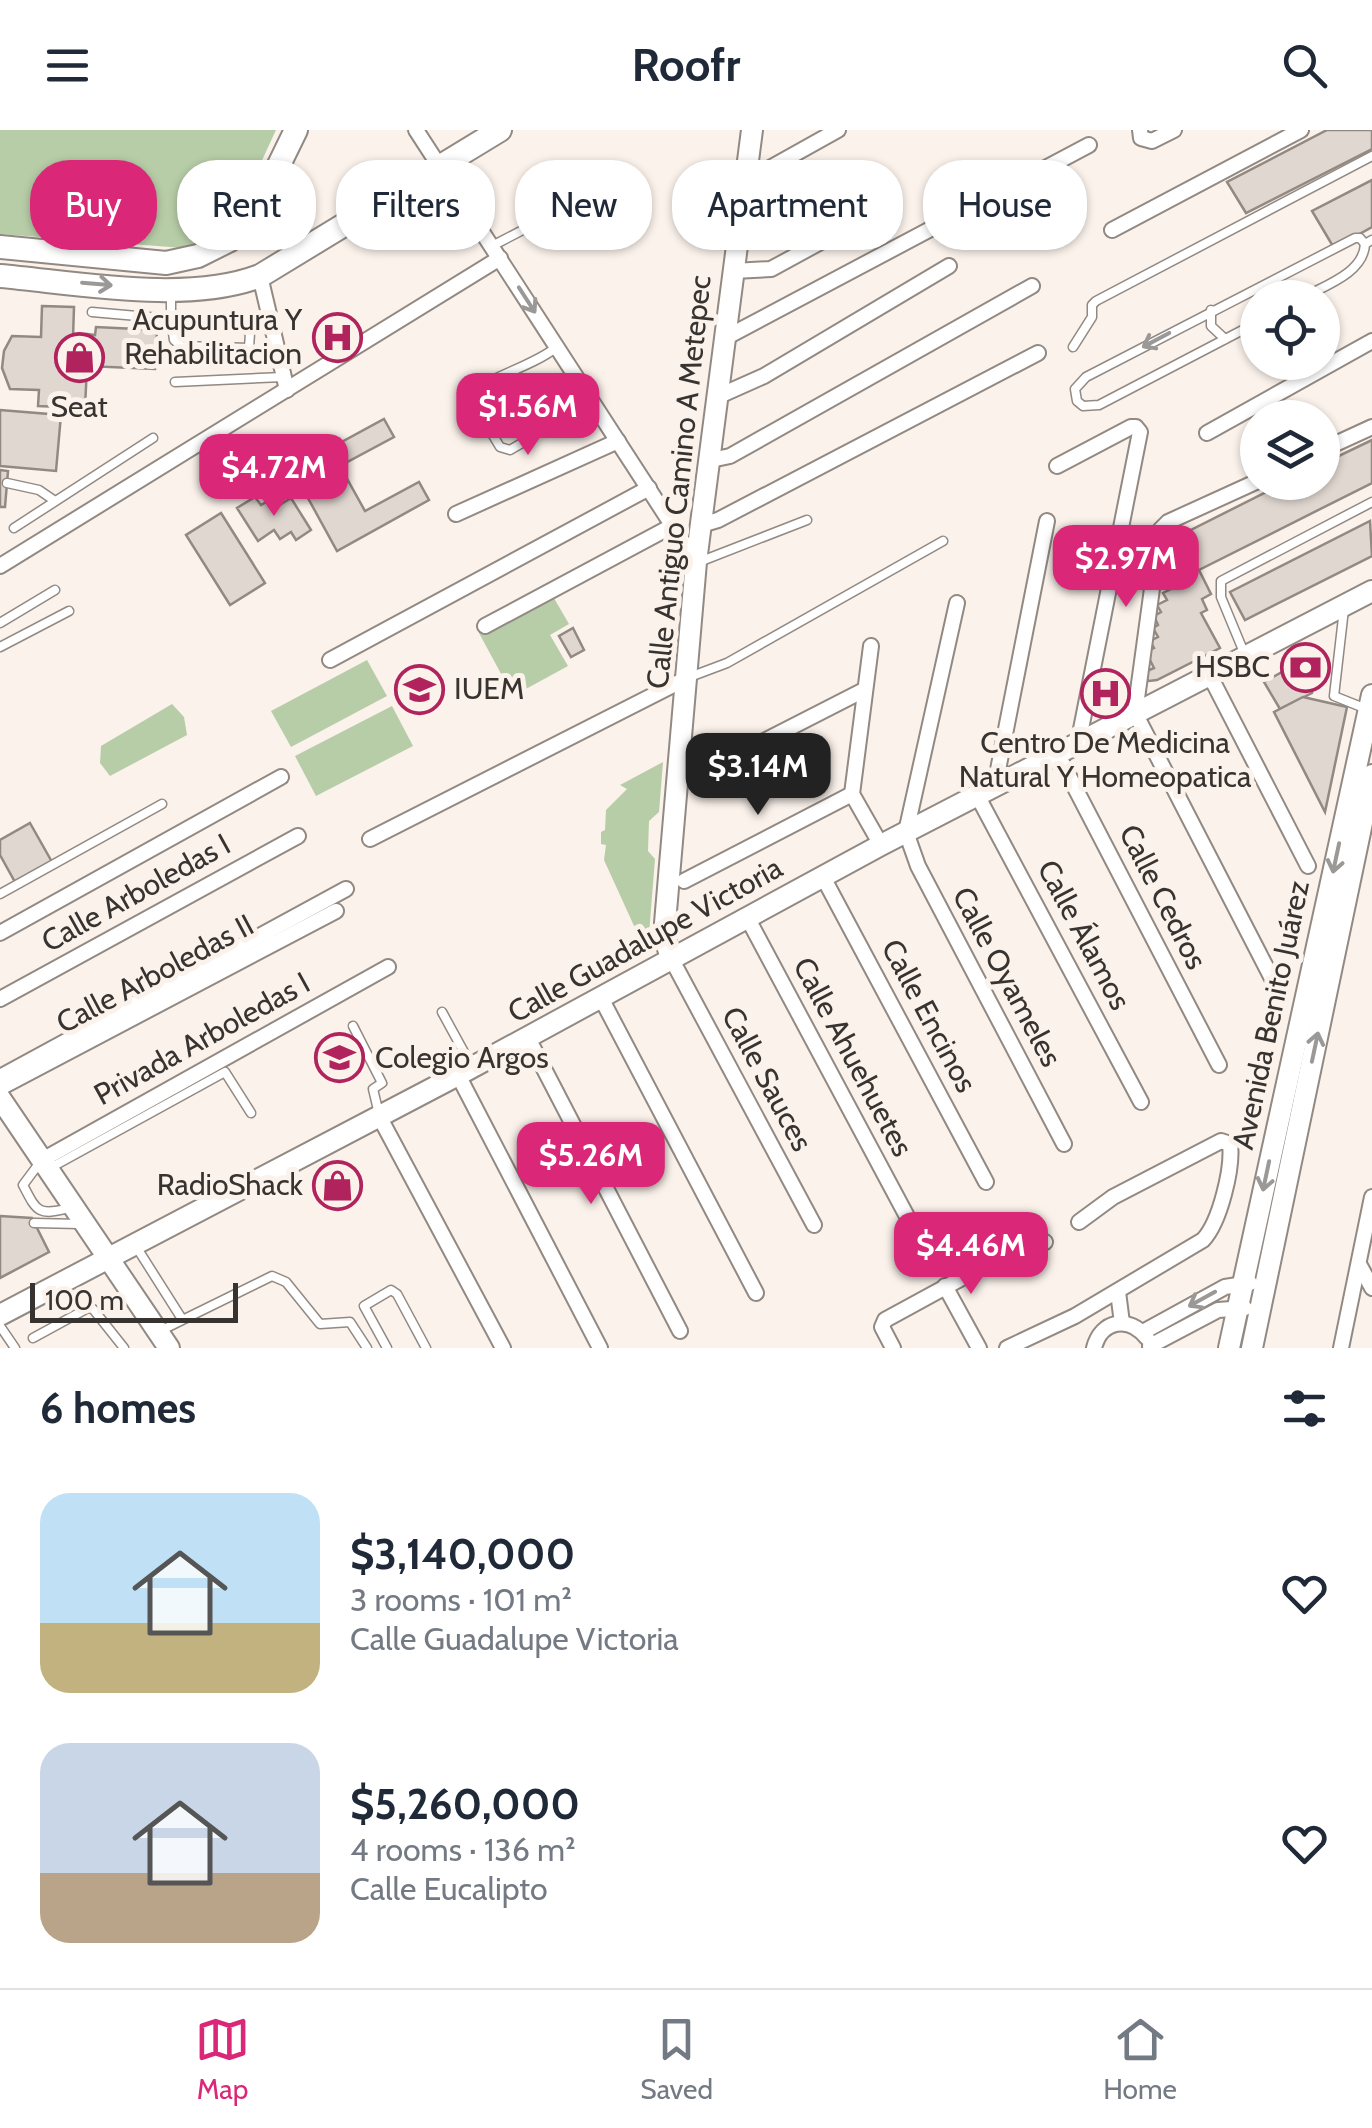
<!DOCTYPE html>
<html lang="en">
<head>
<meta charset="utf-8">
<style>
  body { margin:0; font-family:Cabin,sans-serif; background:#f2f2f3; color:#1f2937; height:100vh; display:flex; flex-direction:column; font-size:38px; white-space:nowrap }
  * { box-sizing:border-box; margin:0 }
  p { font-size:32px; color:#747a83 }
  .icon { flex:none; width:55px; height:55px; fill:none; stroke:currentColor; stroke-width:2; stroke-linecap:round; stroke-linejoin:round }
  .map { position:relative; height:1218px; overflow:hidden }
  .panel { display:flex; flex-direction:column; background:#fff; flex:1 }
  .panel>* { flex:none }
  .top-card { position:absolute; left:30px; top:30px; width:1312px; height:90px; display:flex; gap:20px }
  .controls { position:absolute; left:1240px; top:150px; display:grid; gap:20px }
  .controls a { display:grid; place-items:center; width:100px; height:100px; border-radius:50%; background:#fff; box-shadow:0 2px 8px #0004; font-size:50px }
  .scale { position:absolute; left:30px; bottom:25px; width:208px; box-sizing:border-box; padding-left:10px; border:5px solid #373330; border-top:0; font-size:28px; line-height:35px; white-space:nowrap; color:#373330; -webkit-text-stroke:8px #fbf2eb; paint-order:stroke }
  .price { position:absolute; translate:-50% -85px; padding:0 22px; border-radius:20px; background:#db2777; color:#fff; font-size:32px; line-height:65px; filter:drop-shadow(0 2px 5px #0008) }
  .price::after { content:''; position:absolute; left:50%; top:60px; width:30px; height:22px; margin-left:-15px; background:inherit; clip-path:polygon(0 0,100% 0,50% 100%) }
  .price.on { background:#222; color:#fff }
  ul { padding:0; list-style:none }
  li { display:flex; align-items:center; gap:30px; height:250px; padding:0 40px }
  li span { display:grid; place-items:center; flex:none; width:280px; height:200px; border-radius:30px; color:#555 }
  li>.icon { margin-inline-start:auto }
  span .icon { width:120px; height:120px; fill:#fffc; stroke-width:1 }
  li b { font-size:42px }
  h2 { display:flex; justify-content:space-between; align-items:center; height:120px; padding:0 40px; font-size:42px }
  .chip { padding:0 35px; border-radius:40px; background:#fff; box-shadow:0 2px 8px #0004; font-size:35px; line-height:90px }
  .chip.on { background:#db2777; color:#fff }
  header { display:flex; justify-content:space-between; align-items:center; height:130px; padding:0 40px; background:#fff; font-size:45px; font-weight:700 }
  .tab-bar { display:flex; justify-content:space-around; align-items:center; height:140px; border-top:2px solid #e0e1e3; background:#fff; font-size:28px; color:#747a83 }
  .tab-bar a { display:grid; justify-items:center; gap:5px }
  .tab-bar .on { color:#db2777 }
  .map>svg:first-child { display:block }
  .green { fill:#b7cda7 }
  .building { fill:#e0d7d0; stroke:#928983; stroke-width:2.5 }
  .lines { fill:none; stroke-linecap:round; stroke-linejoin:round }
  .lane-casing { stroke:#918982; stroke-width:11 }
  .street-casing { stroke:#918982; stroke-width:18 }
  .secondary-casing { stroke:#918982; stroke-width:24 }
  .primary-casing { stroke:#918982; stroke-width:26 }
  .lane { stroke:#fff; stroke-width:8 }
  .street { stroke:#fff; stroke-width:14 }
  .secondary { stroke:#fff; stroke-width:20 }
  .primary { stroke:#fff; stroke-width:22 }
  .oneway { stroke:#9b9998 }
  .labels { text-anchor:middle; stroke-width:10; stroke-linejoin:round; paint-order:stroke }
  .poi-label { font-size:30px; fill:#373330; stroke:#fbf2eb; text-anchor:end }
  .street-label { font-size:30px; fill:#373330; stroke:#fbf2eb }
</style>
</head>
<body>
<header><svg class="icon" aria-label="menu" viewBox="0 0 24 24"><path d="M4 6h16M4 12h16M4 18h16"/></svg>Roofr<svg class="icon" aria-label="search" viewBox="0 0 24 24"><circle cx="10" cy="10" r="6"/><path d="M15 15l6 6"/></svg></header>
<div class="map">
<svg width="1372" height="1218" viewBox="0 0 1372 1218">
  <rect width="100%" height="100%" fill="#fbf2eb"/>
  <g class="green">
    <polygon points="0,0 276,0 236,87 206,110 183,118 0,104"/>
    <polygon points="551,463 569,494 550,505 568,536 513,566 479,503"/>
    <polygon points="367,530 387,566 291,617 271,581"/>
    <polygon points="172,574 184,587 187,605 110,646 100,633 101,616"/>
    <polygon points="392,576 413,616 316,666 295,626"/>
    <polygon points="663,632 659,682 649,691 648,721 655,729 649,804 640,809 604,730 606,715 601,714 601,702 605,700 606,680 627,659 620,655"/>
  </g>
  <g class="building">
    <polygon points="1327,0 1372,0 1372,19 1246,83 1227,52"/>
    <polygon points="1372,50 1372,97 1334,118 1312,81"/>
    <polygon points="42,176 74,177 73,208 87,209 87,204 95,205 96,197 157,200 155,239 87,236 85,278 38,276 39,260 10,259 2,238 4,221 12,206 41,207"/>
    <polygon points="0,280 61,285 56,341 0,336"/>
    <polygon points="384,289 394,307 340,336 365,381 419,352 429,370 337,421 292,339"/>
    <polygon points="1372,310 1372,353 1199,440 1211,464 1202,469 1207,480 1201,483 1220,518 1157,550 1149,551 1140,544 1154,538 1146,522 1154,518 1150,511 1158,507 1153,498 1158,495 1154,486 1161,482 1157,475 1167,470 1163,463 1171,459 1165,447 1171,444 1166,434 1178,428 1169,411 1286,352 1322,352 1322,334"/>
    <polygon points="0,340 8,341 5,377 0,377"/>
    <polygon points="255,367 261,375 273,368 278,376 291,368 311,400 296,410 291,402 280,409 274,400 258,411 237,378"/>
    <polygon points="221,383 265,453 230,475 186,405"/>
    <polygon points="1370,391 1372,426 1245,490 1230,462"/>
    <polygon points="573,498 584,520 571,527 559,506"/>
    <polygon points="1320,521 1312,563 1280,579 1264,552"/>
    <polygon points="1303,567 1347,577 1325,682 1274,582"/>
    <polygon points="30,693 52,732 15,752 0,725 0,710"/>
    <polygon points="0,1086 32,1088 49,1122 0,1148"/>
  </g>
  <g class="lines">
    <defs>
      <g id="lane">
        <polyline points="492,116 563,79"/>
        <path d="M1302 168C1324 156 1364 143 1365 114L1372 110"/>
        <polyline points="1211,180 1211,196 1225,209"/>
        <polyline points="92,182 171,189 174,210 181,216 249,218 250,203 244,198 171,189 171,165"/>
        <polyline points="1258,192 1099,275 1083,276 1077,271 1075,259 1086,247 1355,108 1360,108 1365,114"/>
        <polyline points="1073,217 1092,187 1092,175 1096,171 1372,26"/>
        <path d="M505 245 534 306 510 320 500 317 482 287 474 260C501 243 532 236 557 217"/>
        <polyline points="175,252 283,247"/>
        <polyline points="7,353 39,360 55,371"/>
        <polyline points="14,398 153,308"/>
        <polyline points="699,432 807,390"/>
        <polyline points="1344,479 1334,566 1369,580"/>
        <polyline points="0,493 55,460"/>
        <polyline points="0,517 69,481"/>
        <polyline points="1245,525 1221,467 1221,451 1372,372"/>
        <polyline points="687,548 727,533 943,411"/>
        <polyline points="0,764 162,674"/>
        <polyline points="442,882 471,935"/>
        <polyline points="353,896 382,953 373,959 379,984"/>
        <path d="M41 1031 23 1055C37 1082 38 1086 69 1078"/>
        <polyline points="52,1037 225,942 251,983"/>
        <polyline points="34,1093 80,1094"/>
        <polyline points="137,1118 182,1189"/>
        <polyline points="0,1196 15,1218"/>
        <polyline points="158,1202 272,1146 286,1152 320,1194 350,1192 367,1218"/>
        <polyline points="33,1208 88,1178 93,1179 124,1218"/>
        <polyline points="387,1218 364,1176 391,1160 397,1164 426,1218"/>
      </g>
      <g id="street">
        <polyline points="416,0 696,432"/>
        <polyline points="1140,0 1141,8 1152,11 1174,0"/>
        <polyline points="746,44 768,39 838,0"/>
        <polyline points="1112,100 1301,0"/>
        <polyline points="733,141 771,139 852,95"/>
        <polyline points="260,146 287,260"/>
        <polyline points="725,208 1089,15"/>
        <polyline points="719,266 764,246 949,136"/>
        <polyline points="1207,303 1372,211"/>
        <polyline points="1322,320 1372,297"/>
        <polyline points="711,330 730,326 1032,156"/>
        <polyline points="1057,336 1131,297 1136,297 1140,302 1078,614"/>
        <polyline points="1258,351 1168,392 1160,400 1135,583 1279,862"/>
        <polyline points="456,384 618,311"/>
        <polyline points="701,395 718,390 1038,223"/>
        <polyline points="0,436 500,128"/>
        <polyline points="957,473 906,702 918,736 1064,1014"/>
        <polyline points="485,496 672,396"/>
        <polyline points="871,516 852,664 881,715"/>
        <polyline points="330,530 649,358"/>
        <polyline points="1209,544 1308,736"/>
        <polyline points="1058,625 1219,935"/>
        <polyline points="698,645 864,560"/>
        <polyline points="995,655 1047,391"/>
        <polyline points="977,665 1141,972"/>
        <polyline points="370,709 687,548"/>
        <polyline points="823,747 986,1052"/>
        <polyline points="684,751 852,664"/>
        <polyline points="747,787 910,1092"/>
        <polyline points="0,803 281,647"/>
        <polyline points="672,830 814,1095"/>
        <polyline points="601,868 756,1163"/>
        <polyline points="0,869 298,706"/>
        <polyline points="528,908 680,1201"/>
        <polyline points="458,945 600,1218"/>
        <polyline points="0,947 346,759"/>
        <polyline points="0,958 336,781"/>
        <polyline points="379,986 503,1218"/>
        <polyline points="42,1030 388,837"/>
        <polyline points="1359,1134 1372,1158"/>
        <polyline points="945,1156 979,1218"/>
        <polyline points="1118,1162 1122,1193"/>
        <polyline points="1143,1202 1225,1157 1250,1153"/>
        <polyline points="1150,1216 1218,1180 1245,1178"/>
        <polyline points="893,1218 882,1197 885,1190 1017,1118 1045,1112"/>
        <path d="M1007 1218 1075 1186 1203 1110C1220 1092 1233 1038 1230 1014L1221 1011 1113 1067 1079 1092"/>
        <path d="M1094 1218C1101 1190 1129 1185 1147 1208"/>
        <polyline points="1341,1218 1372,1067"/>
      </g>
      <g id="secondary">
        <polyline points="672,830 666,813 665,793 696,432 752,0"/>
        <polyline points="0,968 169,1218"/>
        <polyline points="0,1185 458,945 881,715 1372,461"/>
        <polyline points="1229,1218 1372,565"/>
        <polyline points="1252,1218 1372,645"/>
      </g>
      <g id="primary">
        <polyline points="0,117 166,133 198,126 230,110 255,84 296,0"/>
        <path d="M0 146C78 153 187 174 260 146L500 0"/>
      </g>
    </defs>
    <use href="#lane" class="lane-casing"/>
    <use href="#street" class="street-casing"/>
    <use href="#secondary" class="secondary-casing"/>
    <use href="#primary" class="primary-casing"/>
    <use href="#lane" class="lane"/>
    <use href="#street" class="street"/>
    <use href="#secondary" class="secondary"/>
    <use href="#primary" class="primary"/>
  </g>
  <defs><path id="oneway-shaft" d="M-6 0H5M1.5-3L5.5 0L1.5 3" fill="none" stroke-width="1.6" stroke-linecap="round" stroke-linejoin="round" transform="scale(2.5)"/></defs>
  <g class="oneway">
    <use href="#oneway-shaft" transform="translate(97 154) rotate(5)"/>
    <use href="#oneway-shaft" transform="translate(527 170) rotate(57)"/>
    <use href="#oneway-shaft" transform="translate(1156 210) rotate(152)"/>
    <use href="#oneway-shaft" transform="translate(1336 728) rotate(102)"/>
    <use href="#oneway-shaft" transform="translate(1315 917) rotate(-78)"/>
    <use href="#oneway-shaft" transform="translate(1266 1046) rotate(102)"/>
    <use href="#oneway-shaft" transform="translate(1202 1169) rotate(151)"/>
  </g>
  <defs>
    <symbol id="hospital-ring" viewBox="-11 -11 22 22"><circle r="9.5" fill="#fbf2eb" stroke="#b0235c" stroke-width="1.5"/><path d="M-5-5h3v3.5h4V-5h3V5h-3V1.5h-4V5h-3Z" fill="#b0235c"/></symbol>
    <symbol id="shop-ring" viewBox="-11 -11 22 22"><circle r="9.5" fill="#fbf2eb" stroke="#b0235c" stroke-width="1.5"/><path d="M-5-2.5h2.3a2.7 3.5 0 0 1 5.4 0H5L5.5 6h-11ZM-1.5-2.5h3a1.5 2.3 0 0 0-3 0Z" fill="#b0235c"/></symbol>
    <symbol id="bank-ring" viewBox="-11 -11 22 22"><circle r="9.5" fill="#fbf2eb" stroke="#b0235c" stroke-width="1.5"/><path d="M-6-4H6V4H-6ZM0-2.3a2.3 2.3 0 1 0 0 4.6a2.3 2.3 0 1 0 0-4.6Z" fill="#b0235c"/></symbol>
    <symbol id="university-ring" viewBox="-11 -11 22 22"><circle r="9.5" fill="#fbf2eb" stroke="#b0235c" stroke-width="1.5"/><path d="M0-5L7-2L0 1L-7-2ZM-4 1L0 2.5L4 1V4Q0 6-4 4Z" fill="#b0235c"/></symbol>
    <symbol id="school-ring" viewBox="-11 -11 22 22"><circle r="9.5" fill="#fbf2eb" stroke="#b0235c" stroke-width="1.5"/><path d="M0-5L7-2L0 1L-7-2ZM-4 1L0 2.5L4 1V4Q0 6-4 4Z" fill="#b0235c"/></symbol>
  </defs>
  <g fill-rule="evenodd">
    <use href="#hospital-ring" x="310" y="180" width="55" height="55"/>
    <use href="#shop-ring" x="52" y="200" width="55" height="55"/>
    <use href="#bank-ring" x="1278" y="510" width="55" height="55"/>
    <use href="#university-ring" x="392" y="532" width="55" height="55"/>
    <use href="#hospital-ring" x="1078" y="536" width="55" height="55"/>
    <use href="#school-ring" x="312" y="900" width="55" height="55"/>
    <use href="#shop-ring" x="310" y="1028" width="55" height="55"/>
  </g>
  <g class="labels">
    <g class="poi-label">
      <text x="302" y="200">Acupuntura Y<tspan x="302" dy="34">Rehabilitacion</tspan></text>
      <text x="79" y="287" text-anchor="middle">Seat</text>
      <text x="1270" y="547">HSBC</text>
      <text x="454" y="569" text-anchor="start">IUEM</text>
      <text x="1105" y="623" text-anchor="middle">Centro De Medicina<tspan x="1105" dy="34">Natural Y Homeopatica</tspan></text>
      <text x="375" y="938" text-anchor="start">Colegio Argos</text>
      <text x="303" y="1065">RadioShack</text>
    </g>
    <g class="street-label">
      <text transform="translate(679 352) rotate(-84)" y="10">Calle Antiguo Camino A Metepec</text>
      <text transform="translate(136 763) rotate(-29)" y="10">Calle Arboledas I</text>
      <text transform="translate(1163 767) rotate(63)" y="10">Calle Cedros</text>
      <text transform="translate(1084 805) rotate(62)" y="10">Calle Álamos</text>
      <text transform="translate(645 810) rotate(-29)" y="10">Calle Guadalupe Victoria</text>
      <text transform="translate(155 844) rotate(-28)" y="10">Calle Arboledas II</text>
      <text transform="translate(1007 847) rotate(62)" y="10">Calle Oyameles</text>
      <text transform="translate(1271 885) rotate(-78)" y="10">Avenida Benito Juárez</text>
      <text transform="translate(929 886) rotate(62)" y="10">Calle Encinos</text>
      <text transform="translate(202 909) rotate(-29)" y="10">Privada Arboledas I</text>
      <text transform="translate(853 927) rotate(62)" y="10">Calle Ahuehuetes</text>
      <text transform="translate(767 949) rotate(62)" y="10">Calle Sauces</text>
    </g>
  </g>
</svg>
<div class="controls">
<a><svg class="icon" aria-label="locate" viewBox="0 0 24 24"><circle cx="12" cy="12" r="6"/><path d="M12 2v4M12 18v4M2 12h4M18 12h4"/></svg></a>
<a><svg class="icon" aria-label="layers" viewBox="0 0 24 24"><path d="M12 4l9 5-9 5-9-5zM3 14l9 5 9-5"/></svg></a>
</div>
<div class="scale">100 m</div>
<b class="price" style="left:528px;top:328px">$1.56M</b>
<b class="price" style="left:274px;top:389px">$4.72M</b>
<b class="price" style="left:1126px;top:480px">$2.97M</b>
<b class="price on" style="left:758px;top:688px">$3.14M</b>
<b class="price" style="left:591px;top:1077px">$5.26M</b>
<b class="price" style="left:971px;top:1167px">$4.46M</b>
<div class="top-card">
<a class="chip on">Buy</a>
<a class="chip">Rent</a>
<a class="chip">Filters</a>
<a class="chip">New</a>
<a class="chip">Apartment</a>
<a class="chip">House</a>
</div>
</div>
<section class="panel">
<h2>6 homes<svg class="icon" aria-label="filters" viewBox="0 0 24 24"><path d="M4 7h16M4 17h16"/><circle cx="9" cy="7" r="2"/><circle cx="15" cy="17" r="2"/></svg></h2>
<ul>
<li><span style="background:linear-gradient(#bfe0f5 65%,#c2b280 0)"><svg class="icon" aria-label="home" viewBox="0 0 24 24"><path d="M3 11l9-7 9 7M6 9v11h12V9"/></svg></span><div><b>$3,140,000</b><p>3 rooms · 101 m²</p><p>Calle Guadalupe Victoria</p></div><svg class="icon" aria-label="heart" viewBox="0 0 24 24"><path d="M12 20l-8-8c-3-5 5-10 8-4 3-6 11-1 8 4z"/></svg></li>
<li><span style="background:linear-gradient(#c9d6e8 65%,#b9a48a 0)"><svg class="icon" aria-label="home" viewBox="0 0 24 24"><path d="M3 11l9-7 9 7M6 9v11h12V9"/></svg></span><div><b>$5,260,000</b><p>4 rooms · 136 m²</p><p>Calle Eucalipto</p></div><svg class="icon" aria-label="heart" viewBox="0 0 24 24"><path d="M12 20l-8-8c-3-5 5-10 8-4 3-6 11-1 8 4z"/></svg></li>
</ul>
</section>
<nav class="tab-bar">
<a class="on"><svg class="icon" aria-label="map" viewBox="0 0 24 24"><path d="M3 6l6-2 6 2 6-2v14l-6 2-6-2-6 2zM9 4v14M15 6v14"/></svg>Map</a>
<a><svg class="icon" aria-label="saved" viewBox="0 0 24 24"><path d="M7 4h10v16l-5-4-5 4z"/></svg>Saved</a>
<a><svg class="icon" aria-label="home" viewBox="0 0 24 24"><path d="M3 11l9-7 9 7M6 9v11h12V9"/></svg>Home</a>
</nav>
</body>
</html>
